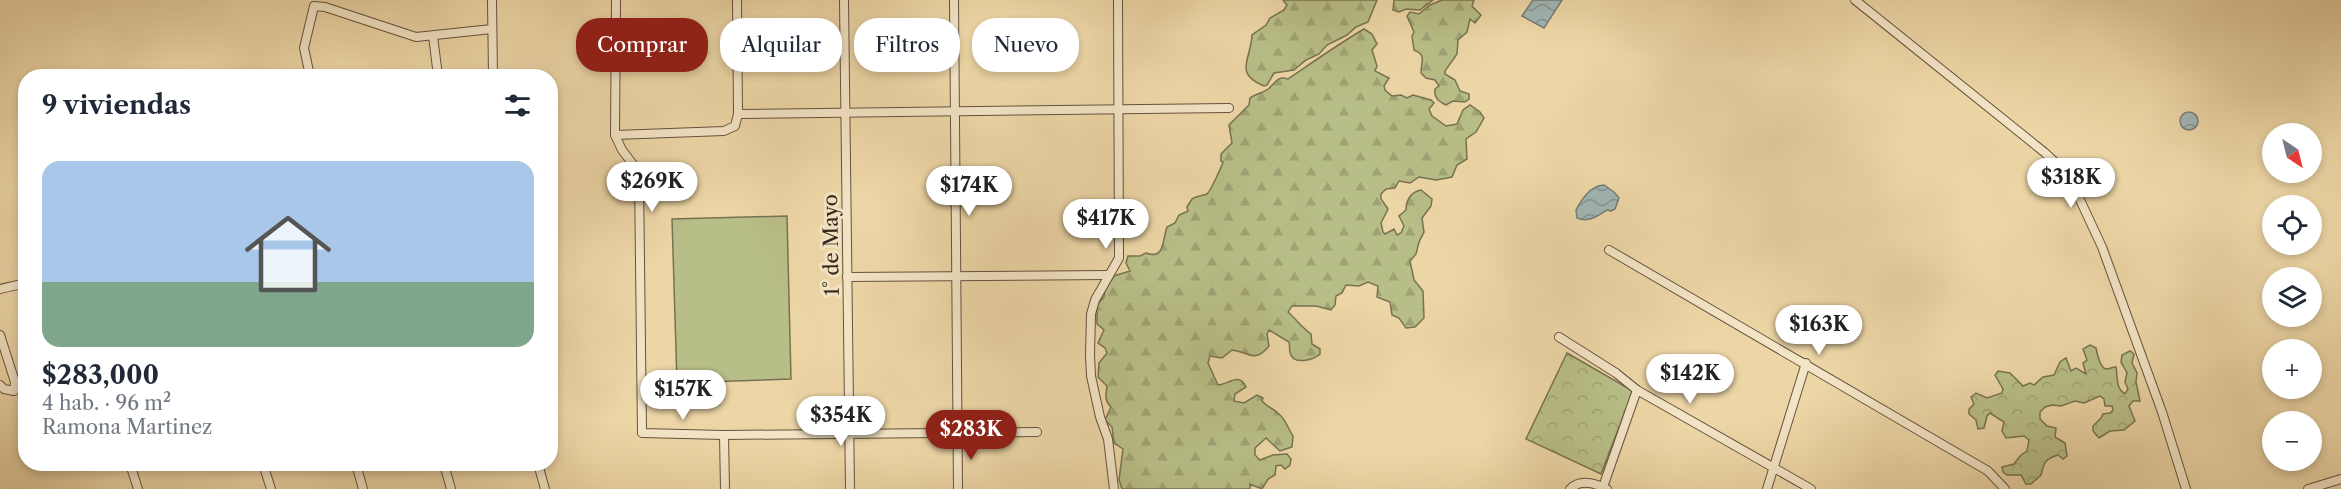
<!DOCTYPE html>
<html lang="es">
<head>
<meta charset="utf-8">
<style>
  body { margin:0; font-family:"Libre Caslon Text",serif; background:#f2f2f3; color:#1f2937; height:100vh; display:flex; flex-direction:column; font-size:22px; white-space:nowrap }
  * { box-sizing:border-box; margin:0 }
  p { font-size:20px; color:#747a83 }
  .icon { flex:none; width:33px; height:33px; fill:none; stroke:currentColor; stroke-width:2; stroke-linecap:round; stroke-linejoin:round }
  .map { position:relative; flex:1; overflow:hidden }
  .side { position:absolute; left:18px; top:69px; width:540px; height:402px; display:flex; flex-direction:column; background:#fff; border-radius:24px; box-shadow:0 3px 9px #0003 }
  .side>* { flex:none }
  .hud { position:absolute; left:576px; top:18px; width:570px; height:54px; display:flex; gap:12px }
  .needle { width:39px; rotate:145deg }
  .buttons { position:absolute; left:2262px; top:123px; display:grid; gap:12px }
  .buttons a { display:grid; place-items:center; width:60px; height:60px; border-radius:50%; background:#fff; box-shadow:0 3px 9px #0003; font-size:30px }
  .price { position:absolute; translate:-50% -51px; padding:0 14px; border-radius:21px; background:#fff; color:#222; font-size:20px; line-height:39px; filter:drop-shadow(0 2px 3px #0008) }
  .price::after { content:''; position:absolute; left:50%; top:36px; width:18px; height:14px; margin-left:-9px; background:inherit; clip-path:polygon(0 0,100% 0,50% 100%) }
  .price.on { background:#8f2418; color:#fff }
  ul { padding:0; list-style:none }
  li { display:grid; align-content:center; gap:12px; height:318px; padding:0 24px }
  li span { display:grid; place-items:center; height:186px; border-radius:18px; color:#555 }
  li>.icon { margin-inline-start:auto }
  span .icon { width:108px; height:108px; fill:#fffc; stroke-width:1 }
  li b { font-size:26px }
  h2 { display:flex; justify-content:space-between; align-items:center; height:72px; padding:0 24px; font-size:26px }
  .pill { padding:0 21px; border-radius:24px; background:#fff; box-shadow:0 3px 9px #0003; font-size:21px; line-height:54px }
  .pill.on { background:#8f2418; color:#fff }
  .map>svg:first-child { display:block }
  .forest { fill:url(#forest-firs); stroke:#787251; stroke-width:1.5 }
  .park { fill:url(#park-crowns); stroke:#787251; stroke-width:1.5 }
  .garden { fill:#b8be87; stroke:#787251; stroke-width:1.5 }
  .water { fill:url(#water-waves); stroke:#767c77; stroke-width:1.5 }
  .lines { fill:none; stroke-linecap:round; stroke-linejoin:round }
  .street-casing { stroke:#65523e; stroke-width:10 }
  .street { stroke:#f3e4c5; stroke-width:8 }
  .labels { text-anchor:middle; stroke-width:6; stroke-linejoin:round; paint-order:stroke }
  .street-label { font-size:20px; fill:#38261b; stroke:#f3e4c5 }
</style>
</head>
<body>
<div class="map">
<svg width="2341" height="489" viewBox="0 0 2341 489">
  <defs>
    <pattern id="forest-firs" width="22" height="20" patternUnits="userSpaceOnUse" patternTransform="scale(1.5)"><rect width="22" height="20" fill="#b8be87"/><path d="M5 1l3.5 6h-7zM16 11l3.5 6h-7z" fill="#9fa374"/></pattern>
    <pattern id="park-crowns" width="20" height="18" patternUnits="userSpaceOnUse" patternTransform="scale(1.5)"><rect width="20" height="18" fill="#b8be87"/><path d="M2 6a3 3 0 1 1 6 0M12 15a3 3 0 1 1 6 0" fill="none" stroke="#9fa374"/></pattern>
    <pattern id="water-waves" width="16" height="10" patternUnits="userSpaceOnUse" patternTransform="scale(1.5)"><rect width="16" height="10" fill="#a0b6b4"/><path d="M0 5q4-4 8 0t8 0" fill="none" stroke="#839492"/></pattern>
  </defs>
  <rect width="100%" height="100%" fill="#edd6a6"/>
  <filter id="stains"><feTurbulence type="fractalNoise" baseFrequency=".00333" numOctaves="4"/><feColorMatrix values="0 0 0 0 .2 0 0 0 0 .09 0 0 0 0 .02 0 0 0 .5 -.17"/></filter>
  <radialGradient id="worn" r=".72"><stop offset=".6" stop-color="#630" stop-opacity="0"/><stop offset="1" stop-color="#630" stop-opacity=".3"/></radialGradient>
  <g class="forest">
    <path d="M1283 0H1377L1368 22 1356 27 1347 35 1327 45 1319 54 1306 60 1294 70 1274 73 1267 85 1264 86C1233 73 1251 60 1252 35L1266 25 1270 18 1284 10 1287 5Z"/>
    <polygon points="1394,0 1433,0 1420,10 1406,9 1399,12 1393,10"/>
    <path d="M1442 0H1474L1472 6 1481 15 1475 23 1470 19 1467 32 1458 40 1457 54 1445 71V74L1455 80 1460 91 1469 94V99L1465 102 1453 101 1446 105C1438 101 1434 98 1435 89L1439 86 1435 80 1426 78 1421 73C1421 61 1427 55 1414 50L1412 36 1414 32 1407 16 1410 12 1419 14 1430 5Z"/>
    <path d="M1364 29 1372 34 1377 44 1372 50 1377 66 1375 71 1389 78 1384 86 1385 90 1392 96 1401 95 1407 98 1413 95 1431 100 1434 103 1429 109 1432 116 1446 126 1457 124 1463 110 1470 105 1480 112 1484 118 1476 132 1466 139 1467 159 1457 165 1452 177 1436 180 1419 177 1410 183 1399 181 1395 188 1386 189 1381 194V199L1388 209 1381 223 1383 232 1385 234 1394 229 1397 235 1401 233 1404 226 1399 216 1406 210C1406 200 1411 192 1421 190L1432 199 1431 206 1422 218 1424 232 1419 242 1416 254 1410 261 1414 280 1423 291 1424 318 1415 327 1406 328 1399 318 1392 315 1390 302 1377 297 1378 286 1368 282 1359 286 1346 285 1342 293 1336 296 1335 305 1331 310 1316 306H1292L1288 312C1297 320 1301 327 1311 334L1312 344 1320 349V354C1314 360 1292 366 1290 352 1289 349 1290 345 1289 342L1269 330 1267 334 1269 346C1254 364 1250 352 1232 350L1222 358 1210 356 1208 363 1218 385C1229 384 1239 372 1246 387L1235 394 1234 401 1244 403 1257 395 1263 398 1262 401C1267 407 1273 408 1280 415 1286 420 1288 429 1293 436L1292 447 1280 451 1266 438 1255 448V455L1260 460 1273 455 1287 454 1291 459 1290 465 1285 469 1281 465 1276 466 1275 475 1268 479 1262 489 1250 484V489H1122L1119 480 1123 449 1114 443 1112 427 1105 420 1111 407C1104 400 1106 394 1107 386L1098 377 1099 363 1107 353 1105 348 1098 343 1104 330 1097 324V305L1104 297 1105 289 1114 276 1130 271 1126 263 1128 256H1140L1146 253C1165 260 1162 241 1167 227L1175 223 1179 215 1188 211 1187 207 1192 199C1196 196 1202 196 1207 194 1210 192 1222 166 1223 162L1221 161V154L1232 143 1229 125 1249 105 1250 98C1255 94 1263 93 1268 89 1276 83 1277 75 1288 79 1313 62 1337 45 1364 29Z"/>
  </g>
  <g class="park">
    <path d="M2090 345 2096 348C2097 353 2100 368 2106 369 2110 369 2112 367 2116 367 2118 376 2115 388 2125 394L2128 389 2125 382 2127 373 2121 362 2122 355 2130 351 2134 354 2132 363 2137 373 2136 382 2140 401H2133L2129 406 2135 421 2124 430 2110 431 2099 438 2093 431V426L2101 418 2103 414 2110 413 2113 410 2112 406H2105L2104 399 2100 396 2084 403 2075 401 2061 406 2052 405 2045 407 2040 412V419L2047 426 2056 428 2055 437 2065 443 2067 456 2063 459 2058 455C2045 459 2044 462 2041 475L2031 484H2026L2021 475H2007L2003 472 2002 467 2014 464 2021 455 2027 451 2029 440 2024 436 2006 438 2002 431 2004 422 1990 413 1987 416 1984 428 1978 429 1976 420 1969 414V409L1974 404 1971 397 1976 393 1987 398 2002 393 2003 389 1995 375 1998 371 2010 373 2023 386 2030 383 2034 385 2043 377 2054 375 2060 362 2066 358 2071 371 2076 368 2086 374 2083 363 2087 360 2083 349Z"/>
    <polygon points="1567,353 1633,391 1601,474 1526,439"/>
  </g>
  <polygon class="garden" points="787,216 791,379 677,383 672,219"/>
  <g class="water">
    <polygon points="1533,0 1562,0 1544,28 1522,16"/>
    <circle cx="2189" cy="121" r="9"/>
    <path d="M1604 185 1614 192 1619 198 1615 209 1611 211 1607 210C1598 216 1588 223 1577 218L1576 210C1582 199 1590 186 1604 185Z"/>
  </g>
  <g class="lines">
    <defs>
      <g id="street">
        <polyline points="492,0 493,76"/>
        <polyline points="616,0 615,135 622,150 638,171 639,177 642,433 724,435 1037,432"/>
        <polyline points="844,0 850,489"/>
        <polyline points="954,0 958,489"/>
        <polyline points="1855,0 2044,152 2068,174 2102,247 2162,412 2186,489"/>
        <polyline points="433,36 438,76"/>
        <polyline points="310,76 304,48 314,6 325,7 416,37 492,29"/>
        <polyline points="738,114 1229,108"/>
        <polyline points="615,135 724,131 735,126 738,114 737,0"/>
        <polyline points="1609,250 1988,471 2005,489"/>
        <polyline points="847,277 1108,275"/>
        <polyline points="0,289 26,283"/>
        <polyline points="0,335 15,382 14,391 4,389 0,385"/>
        <polyline points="1559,337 1616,373 1637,390 1811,489"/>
        <polyline points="724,435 725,489"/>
        <polyline points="130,464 138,489"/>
        <polyline points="263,464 271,489"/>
        <polyline points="356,464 363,489"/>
        <polyline points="444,464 451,489"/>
        <polyline points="538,464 545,489"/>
        <polyline points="1603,487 1637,390"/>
        <polyline points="1114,489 1108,439 1100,417 1091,376 1090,355 1091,314 1095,300 1119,258 1118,0"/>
        <path d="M1570 489C1580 479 1595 483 1607 489"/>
        <polyline points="1767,489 1806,363"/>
        <polyline points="2308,489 2341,479"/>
      </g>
    </defs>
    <use href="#street" class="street-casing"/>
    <use href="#street" class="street"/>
  </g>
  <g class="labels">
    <g class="street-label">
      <text transform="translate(831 245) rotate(-91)" y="7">1° de Mayo</text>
    </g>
  </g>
  <rect width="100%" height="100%" filter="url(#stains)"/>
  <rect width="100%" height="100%" fill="url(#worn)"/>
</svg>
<div class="buttons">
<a><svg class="needle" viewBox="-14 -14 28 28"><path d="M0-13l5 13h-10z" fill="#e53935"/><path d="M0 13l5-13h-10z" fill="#747a83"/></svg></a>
<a><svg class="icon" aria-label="locate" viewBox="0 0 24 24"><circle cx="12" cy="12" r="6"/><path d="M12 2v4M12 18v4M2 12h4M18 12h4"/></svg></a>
<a><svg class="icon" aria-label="layers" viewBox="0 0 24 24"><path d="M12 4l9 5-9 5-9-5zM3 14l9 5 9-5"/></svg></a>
<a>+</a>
<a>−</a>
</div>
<b class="price" style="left:2071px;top:209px">$318K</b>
<b class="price" style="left:652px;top:213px">$269K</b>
<b class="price" style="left:969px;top:217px">$174K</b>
<b class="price" style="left:1106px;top:250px">$417K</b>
<b class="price" style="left:1819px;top:356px">$163K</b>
<b class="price" style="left:1690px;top:405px">$142K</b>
<b class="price" style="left:683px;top:421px">$157K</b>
<b class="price" style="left:841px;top:447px">$354K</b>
<b class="price on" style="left:971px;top:461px">$283K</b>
<div class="hud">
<a class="pill on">Comprar</a>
<a class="pill">Alquilar</a>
<a class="pill">Filtros</a>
<a class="pill">Nuevo</a>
</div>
<section class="side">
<h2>9 viviendas<svg class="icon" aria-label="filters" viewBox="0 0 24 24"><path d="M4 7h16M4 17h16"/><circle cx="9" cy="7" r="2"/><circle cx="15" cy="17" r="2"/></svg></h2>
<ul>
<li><span style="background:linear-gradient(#a9c7e8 65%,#7fa58c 0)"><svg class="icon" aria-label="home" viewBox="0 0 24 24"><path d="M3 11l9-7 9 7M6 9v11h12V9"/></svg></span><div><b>$283,000</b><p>4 hab. · 96 m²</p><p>Ramona Martinez</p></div></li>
</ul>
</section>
</div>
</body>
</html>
